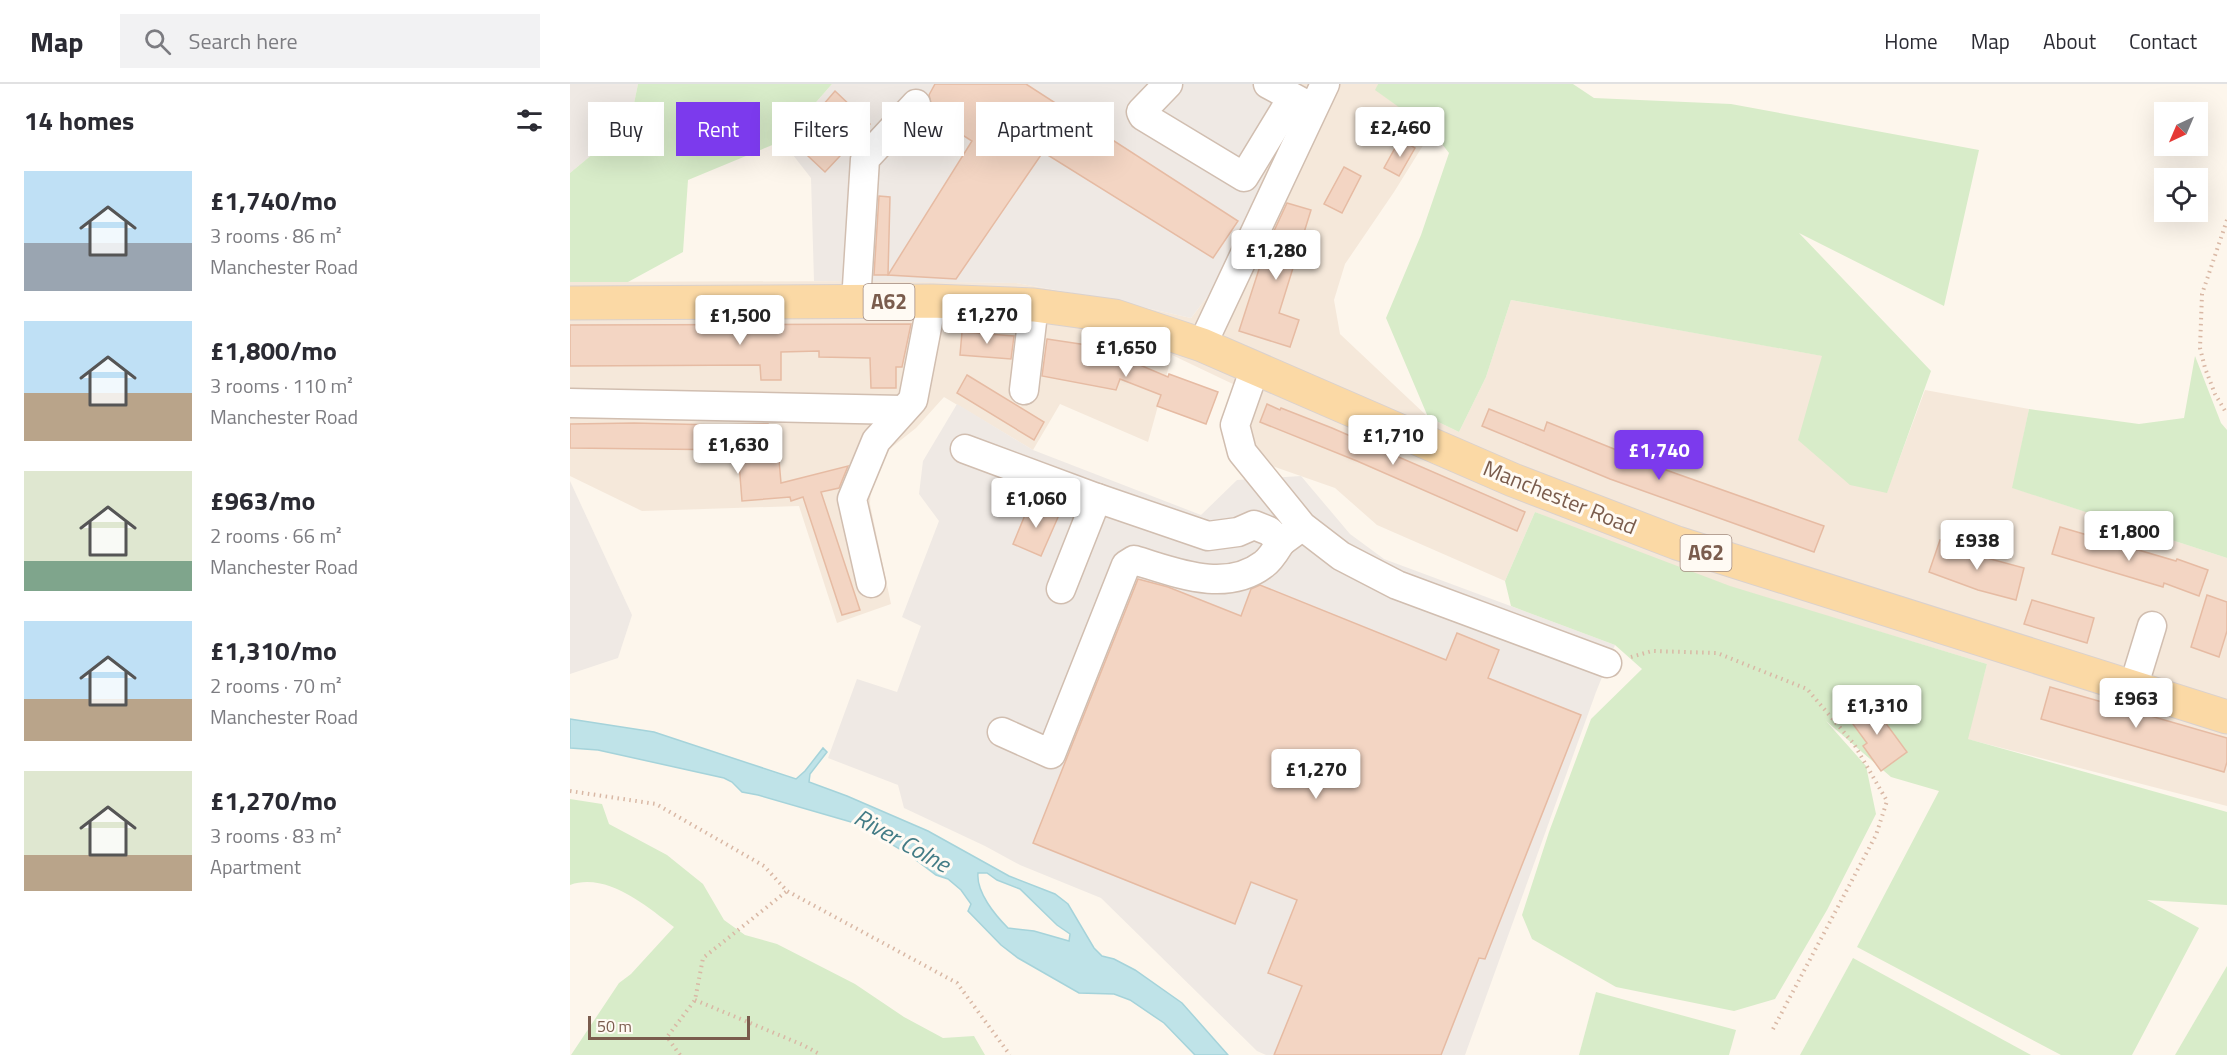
<!DOCTYPE html>
<html lang="en">
<head>
<meta charset="utf-8">
<style>
  body { margin:0; font-family:"Titillium Web",sans-serif; background:#f2f2f3; color:#2b2b33; height:100vh; display:flex; flex-direction:column; font-size:22px; white-space:nowrap }
  * { box-sizing:border-box; margin:0 }
  p { font-size:20px; color:#7c7c81 }
  .icon { flex:none; width:33px; height:33px; fill:none; stroke:currentColor; stroke-width:2; stroke-linecap:round; stroke-linejoin:round }
  .map { position:relative; flex:1; overflow:hidden }
  .panel { display:flex; flex-direction:column; background:#fff; width:570px }
  .panel>* { flex:none }
  .banner { position:absolute; left:18px; top:18px; width:570px; height:54px; display:flex; gap:12px }
  .needle { width:39px; rotate:224deg }
  .fabs { position:absolute; left:1584px; top:18px; display:grid; gap:12px }
  .fabs a { display:grid; place-items:center; width:54px; height:54px; border-radius:0px; background:#fff; box-shadow:0 6px 24px #0002; font-size:30px }
  .scale { position:absolute; left:18px; bottom:15px; width:162px; box-sizing:border-box; padding-left:6px; border:3px solid #7a5c4d; border-top:0; font-size:16px; line-height:21px; white-space:nowrap; color:#7a5c4d; -webkit-text-stroke:4px #fffaf3; paint-order:stroke }
  .price { position:absolute; translate:-50% -51px; padding:0 14px; border-radius:6px; background:#fff; color:#222; font-size:20px; line-height:39px; filter:drop-shadow(0 2px 3px #0008) }
  .price::after { content:''; position:absolute; left:50%; top:36px; width:18px; height:14px; margin-left:-9px; background:inherit; clip-path:polygon(0 0,100% 0,50% 100%) }
  .price.selected { background:#7c3aed; color:#fff }
  ul { padding:0; list-style:none }
  li { display:flex; align-items:center; gap:18px; height:150px; padding:0 24px }
  li span { display:grid; place-items:center; flex:none; width:168px; height:120px; border-radius:0px; color:#555 }
  li>.icon { margin-inline-start:auto }
  span .icon { width:72px; height:72px; fill:#fffc; stroke-width:1 }
  li b { font-size:26px }
  h2 { display:flex; justify-content:space-between; align-items:center; height:72px; padding:0 24px; font-size:26px }
  .pill { padding:0 21px; border-radius:0px; background:#fff; box-shadow:0 6px 24px #0002; font-size:21px; line-height:54px }
  .pill.selected { background:#7c3aed; color:#fff }
  header { display:flex; align-items:center; gap:36px; box-sizing:border-box; height:84px; padding:0 30px; background:#fff; border-bottom:2px solid #e1e1e2 }
  header strong { font-size:28px }
  nav { display:flex; gap:33px; margin-inline-start:auto; font-size:21px }
  .search { width:420px; height:54px; background:#f2f2f3; display:flex; align-items:center; gap:15px; box-sizing:border-box; padding:0 21px; border-radius:0px; color:#7c7c81; font-size:22px }
  main { display:flex; flex:1; min-height:0 }
  .map>svg:first-child { display:block }
  .residential { fill:#f5e8da }
  .industrial { fill:#efe9e4 }
  .green { fill:#d8ecc9 }
  .water { fill:#bfe3e8; stroke:#a5d3da; stroke-width:1.5; fill-rule:evenodd }
  .building { fill:#f3d5c3; stroke:#e6bba3; stroke-width:1.5 }
  .lines { fill:none; stroke-linecap:round; stroke-linejoin:round }
  .minor-casing { stroke:#d1beb0; stroke-width:31 }
  .major-casing { stroke:#dad1cd; stroke-width:35 }
  .path { stroke:#d9b8a5; stroke-width:4; stroke-dasharray:1.5 4.5; stroke-linecap:butt }
  .minor { stroke:#fff; stroke-width:28 }
  .major { stroke:#fbd9a5; stroke-width:33 }
  .labels { text-anchor:middle; stroke-width:6; stroke-linejoin:round; paint-order:stroke }
  .shield { fill:#fffaf3; stroke:#a28b7f; stroke-width:1.5 }
  .shield-label { font-size:21px; font-weight:bold; fill:#7a5c4d }
  .street-label { font-size:22px; fill:#7a5c4d; stroke:#fffaf3 }
  .water-label { font-size:24px; font-style:italic; fill:#437c86; stroke:#fffaf3 }
</style>
</head>
<body>
<header>
<strong>Map</strong>
<div class="search"><svg class="icon" aria-label="search" viewBox="0 0 24 24"><circle cx="10" cy="10" r="6"/><path d="M15 15l6 6"/></svg>Search here</div>
<nav><a>Home</a><a>Map</a><a>About</a><a>Contact</a></nav>
</header>
<main>
<section class="panel">
<h2>14 homes<svg class="icon" aria-label="filters" viewBox="0 0 24 24"><path d="M4 7h16M4 17h16"/><circle cx="9" cy="7" r="2"/><circle cx="15" cy="17" r="2"/></svg></h2>
<ul>
<li><span style="background:linear-gradient(#bfe0f5 60%,#9aa5b1 0)"><svg class="icon" aria-label="home" viewBox="0 0 24 24"><path d="M3 11l9-7 9 7M6 9v11h12V9"/></svg></span><div><b>£1,740/mo</b><p>3 rooms · 86 m²</p><p>Manchester Road</p></div></li>
<li><span style="background:linear-gradient(#bfe0f5 60%,#b9a48a 0)"><svg class="icon" aria-label="home" viewBox="0 0 24 24"><path d="M3 11l9-7 9 7M6 9v11h12V9"/></svg></span><div><b>£1,800/mo</b><p>3 rooms · 110 m²</p><p>Manchester Road</p></div></li>
<li><span style="background:linear-gradient(#dfe7d0 75%,#7fa58c 0)"><svg class="icon" aria-label="home" viewBox="0 0 24 24"><path d="M3 11l9-7 9 7M6 9v11h12V9"/></svg></span><div><b>£963/mo</b><p>2 rooms · 66 m²</p><p>Manchester Road</p></div></li>
<li><span style="background:linear-gradient(#bfe0f5 65%,#b9a48a 0)"><svg class="icon" aria-label="home" viewBox="0 0 24 24"><path d="M3 11l9-7 9 7M6 9v11h12V9"/></svg></span><div><b>£1,310/mo</b><p>2 rooms · 70 m²</p><p>Manchester Road</p></div></li>
<li><span style="background:linear-gradient(#dfe7d0 70%,#b9a48a 0)"><svg class="icon" aria-label="home" viewBox="0 0 24 24"><path d="M3 11l9-7 9 7M6 9v11h12V9"/></svg></span><div><b>£1,270/mo</b><p>3 rooms · 83 m²</p><p>Apartment</p></div></li>
</ul>
</section>
<div class="map">
<svg width="1657" height="971" viewBox="0 0 1657 971">
  <rect width="100%" height="100%" fill="#fdf6ec"/>
  <polygon class="residential" points="706,0 808,0 806,6 862,47 824,108 775,180 764,216 770,250 858,333 889,348 916,293 941,216 1253,272 1229,356 1317,408 1355,306 1459,325 1443,404 1657,474 1657,722 1397,655 1417,580 1091,482 965,428 935,497 807,441 765,404 691,378 674,351 688,312 602,271 578,358 490,320 463,366 374,313 346,344 302,379 300,420 321,520 267,539 229,422 72,427 0,392 0,198 308,197 446,199 536,215 621,234 638,212 676,136"/>
  <g class="industrial">
    <polygon points="0,0 68,0 60,39 0,89"/>
    <polygon points="262,0 706,0 725,14 676,136 638,212 621,234 536,215 446,199 244,197 241,94 212,57"/>
    <polygon points="387,320 463,366 631,431 667,396 731,392 780,450 814,475 1045,561 1026,608 895,971 696,971 687,967 531,814 450,781 415,762 334,724 328,701 258,674 287,595 327,608 351,542 332,533 369,437 349,410 353,377"/>
    <polygon points="0,397 62,531 48,574 0,590"/>
  </g>
  <g class="green">
    <polygon points="68,0 262,0 212,57 118,96 113,168 58,198 0,198 0,89 60,39"/>
    <polygon points="808,0 1003,0 1024,14 1161,20 1409,66 1374,222 1229,149 1361,287 1317,409 1280,401 1228,356 1252,272 941,216 916,293 889,348 858,333 816,234 851,151 879,69 862,47 805,6"/>
    <polygon points="1625,272 1651,339 1657,346 1657,474 1442,404 1459,325 1569,340 1614,334"/>
    <polygon points="965,428 1160,502 1417,580 1398,655 1657,728 1657,821 1577,816 1629,844 1562,971 1491,971 1287,863 1369,707 1321,693 1256,637 1296,682 1306,730 1257,826 1205,915 1164,927 1046,903 962,855 952,831 979,748 1021,635 1072,585 1045,561 941,522 935,497"/>
    <path d="M0 715 32 720 39 740 97 771 133 800 154 836 175 851 207 860 285 900 334 933 373 954 404 952 415 971H1L49 899 61 890 104 843C76 822 37 788 0 801Z"/>
    <polygon points="1283,874 1461,971 1230,971"/>
    <polygon points="1657,882 1657,971 1605,971"/>
    <polygon points="1026,908 1166,946 1159,971 1009,971"/>
  </g>
  <path class="water" d="M0 635 84 648 226 695 235 687 253 664 257 668 240 690 239 698 277 712 358 747 439 792 485 810 498 820 524 864 532 872 544 875 565 886 612 919 658 971H625L594 939 560 916 544 910 509 909 448 874 431 861 398 827 401 820 391 806 378 795 366 791 338 770 288 740 188 711 172 708 162 698 154 694 28 666 0 664ZM408 789H417L427 796 450 805 487 841 500 850 499 857 464 847 438 844C425 831 406 808 408 789Z"/>
  <g class="building">
    <polygon points="365,0 456,0 668,137 643,174 473,68 386,195 318,191 402,57 359,30 362,23 359,11"/>
    <polygon points="265,7 300,40 255,88 222,57"/>
    <polygon points="830,55 845,64 829,92 814,84"/>
    <polygon points="774,83 791,92 772,129 754,120"/>
    <polygon points="309,112 320,113 318,191 304,191"/>
    <polygon points="717,119 741,126 709,229 729,236 720,263 669,247 692,176 695,177 704,147"/>
    <polygon points="341,240 332,283 326,283 326,304 301,304 300,274 249,273 249,267 211,268 211,296 191,296 190,281 0,282 0,241"/>
    <polygon points="392,248 444,252 441,275 390,271"/>
    <polygon points="477,255 517,261 544,270 598,293 599,290 648,308 636,340 587,322 591,311 550,295 546,306 472,292"/>
    <polygon points="397,291 474,338 464,356 387,309"/>
    <polygon points="697,320 710,326 711,324 762,344 955,428 947,447 787,377 690,338"/>
    <polygon points="919,325 974,347 977,338 1049,367 1048,369 1254,442 1244,468 1040,395 912,342"/>
    <polygon points="64,339 146,341 198,340 197,377 209,376 211,399 278,382 269,404 251,408 290,526 272,531 233,413 221,417 220,413 172,417 168,366 0,364 0,340"/>
    <polygon points="460,419 489,431 471,472 443,460"/>
    <polygon points="1490,443 1606,477 1607,475 1638,486 1629,512 1594,499 1593,503 1482,470"/>
    <polygon points="1370,456 1403,468 1402,470 1454,484 1446,516 1408,506 1359,488"/>
    <polygon points="568,495 598,503 671,532 681,505 690,501 876,576 887,549 929,566 918,594 1011,631 915,875 909,874 871,971 704,971 732,902 698,889 727,816 681,798 665,840 463,759"/>
    <polygon points="1637,511 1657,518 1657,547 1649,573 1621,563"/>
    <polygon points="1462,516 1524,534 1517,559 1454,540"/>
    <polygon points="1480,603 1657,654 1657,678 1654,688 1471,635"/>
    <polygon points="1298,615 1337,668 1311,687 1293,662 1297,659 1277,632"/>
  </g>
  <g class="lines">
    <defs>
      <g id="minor">
        <polyline points="598,0 571,28 573,32 674,93 722,14"/>
        <polyline points="698,0 739,22"/>
        <polyline points="286,218 295,75 346,20"/>
        <polyline points="632,261 755,0"/>
        <polyline points="685,284 665,341 672,368 732,442 771,472 827,501 1037,579"/>
        <polyline points="454,306 464,221"/>
        <polyline points="0,319 332,326"/>
        <polyline points="395,365 527,414"/>
        <polyline points="301,499 282,415 306,357 343,316 362,217"/>
        <polyline points="491,505 527,414 638,452 668,448 684,441 699,447 711,458 726,447"/>
        <polyline points="1563,604 1582,542"/>
        <path d="M432 648 481 670 556 481 564 476C605 488 655 510 694 480 701 475 706 466 711 458"/>
      </g>
      <polyline id="major" points="0,219 362,217 464,221 545,232 632,261 943,396 1107,459 1657,633"/>
    </defs>
    <use href="#minor" class="minor-casing"/>
    <use href="#major" class="major-casing"/>
    <g class="path">
      <polyline points="1657,136 1632,210 1630,264 1635,284 1645,310 1657,330"/>
      <polyline points="1061,573 1082,567 1147,569 1237,605 1284,660 1317,717 1306,751 1202,947"/>
      <polyline points="0,707 86,720 194,782 217,807 387,899 440,971"/>
      <polyline points="125,916 233,961 251,971"/>
      <polyline points="110,971 97,953 125,916 133,874 217,807"/>
    </g>
    <use href="#minor" class="minor"/>
    <use href="#major" class="major"/>
  </g>
  <g class="labels">
    <g class="shield">
      <rect x="293.5" y="200" width="51" height="36" rx="4.5"/>
      <rect x="1110.5" y="451" width="51" height="36" rx="4.5"/>
    </g>
    <g class="shield-label">
      <text x="319" y="225">A62</text>
      <text x="1136" y="476">A62</text>
    </g>
    <g class="street-label">
      <text transform="translate(990 413) rotate(22)" y="8">Manchester Road</text>
    </g>
    <g class="water-label">
      <text transform="translate(332 757) rotate(29)" y="8">River Colne</text>
    </g>
  </g>
</svg>
<div class="fabs">
<a><svg class="needle" viewBox="-14 -14 28 28"><path d="M0-13l5 13h-10z" fill="#e53935"/><path d="M0 13l5-13h-10z" fill="#7c7c81"/></svg></a>
<a><svg class="icon" aria-label="locate" viewBox="0 0 24 24"><circle cx="12" cy="12" r="6"/><path d="M12 2v4M12 18v4M2 12h4M18 12h4"/></svg></a>
</div>
<div class="scale">50 m</div>
<b class="price" style="left:830px;top:74px">£2,460</b>
<b class="price" style="left:706px;top:197px">£1,280</b>
<b class="price" style="left:417px;top:261px">£1,270</b>
<b class="price" style="left:170px;top:262px">£1,500</b>
<b class="price" style="left:556px;top:294px">£1,650</b>
<b class="price" style="left:823px;top:382px">£1,710</b>
<b class="price" style="left:168px;top:391px">£1,630</b>
<b class="price selected" style="left:1089px;top:397px">£1,740</b>
<b class="price" style="left:466px;top:445px">£1,060</b>
<b class="price" style="left:1559px;top:478px">£1,800</b>
<b class="price" style="left:1407px;top:487px">£938</b>
<b class="price" style="left:1566px;top:645px">£963</b>
<b class="price" style="left:1307px;top:652px">£1,310</b>
<b class="price" style="left:746px;top:716px">£1,270</b>
<div class="banner">
<a class="pill">Buy</a>
<a class="pill selected">Rent</a>
<a class="pill">Filters</a>
<a class="pill">New</a>
<a class="pill">Apartment</a>
</div>
</div>
</main>
</body>
</html>
